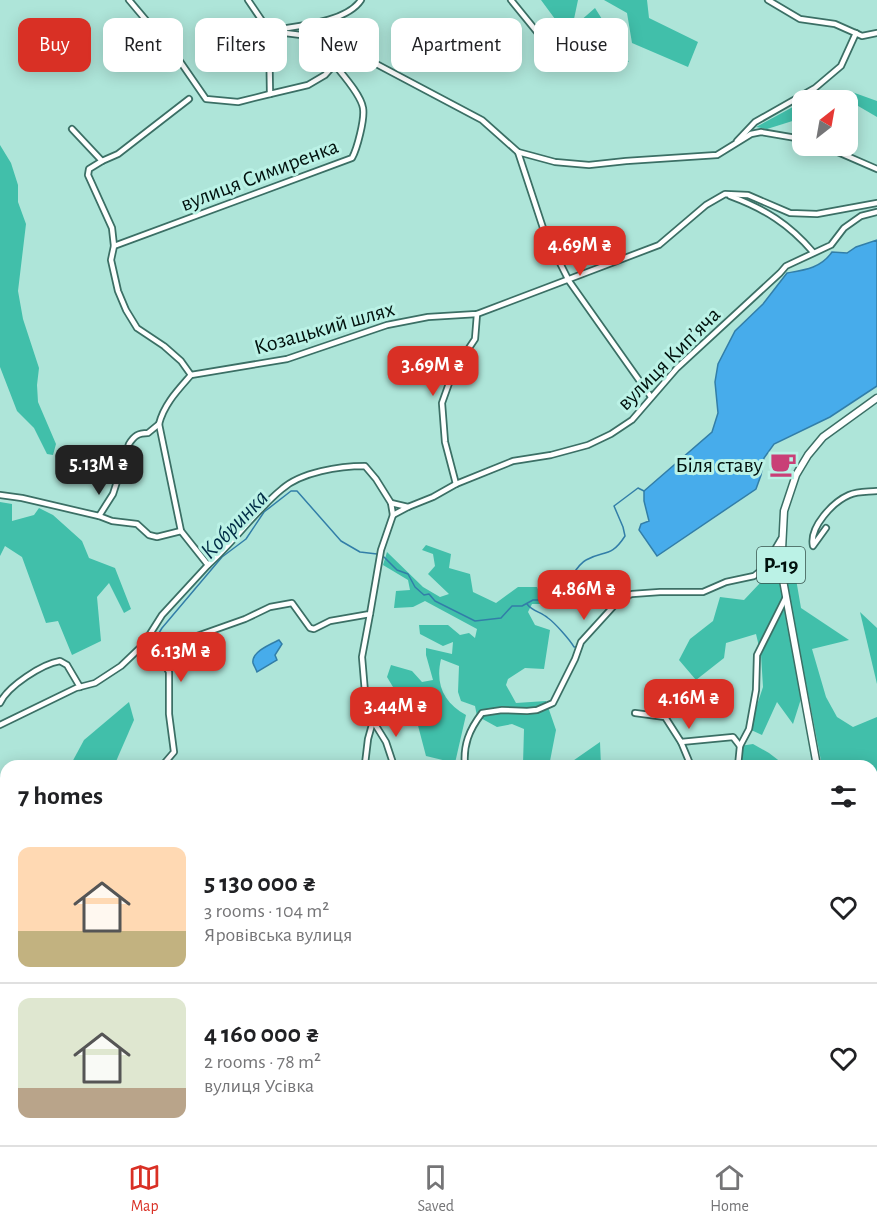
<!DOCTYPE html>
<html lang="en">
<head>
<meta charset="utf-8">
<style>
  body { margin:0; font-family:"Alegreya Sans",sans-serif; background:#f6f6f6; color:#202124; height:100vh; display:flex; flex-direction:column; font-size:22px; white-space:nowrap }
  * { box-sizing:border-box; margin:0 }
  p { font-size:20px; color:#757577 }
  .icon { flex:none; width:33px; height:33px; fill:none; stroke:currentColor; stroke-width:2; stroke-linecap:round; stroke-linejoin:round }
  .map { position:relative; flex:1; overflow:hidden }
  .sheet { position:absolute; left:0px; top:760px; width:878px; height:386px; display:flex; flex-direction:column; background:#fff; border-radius:18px 18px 0 0; box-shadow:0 3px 15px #0003 }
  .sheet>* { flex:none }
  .guide { position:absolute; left:18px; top:18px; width:842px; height:54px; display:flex; gap:12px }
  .needle { width:39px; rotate:31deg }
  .controls { position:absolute; left:792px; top:90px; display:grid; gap:12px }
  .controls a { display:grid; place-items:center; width:66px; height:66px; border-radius:12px; background:#fff; box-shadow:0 3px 15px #0003; font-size:30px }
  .price { position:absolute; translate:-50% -51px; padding:0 14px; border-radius:12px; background:#d93025; color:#fff; font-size:20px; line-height:39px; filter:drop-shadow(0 2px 3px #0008) }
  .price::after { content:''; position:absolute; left:50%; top:36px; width:18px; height:14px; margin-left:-9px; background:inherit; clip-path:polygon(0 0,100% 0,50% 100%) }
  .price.active { background:#222; color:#fff }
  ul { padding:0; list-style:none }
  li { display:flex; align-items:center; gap:18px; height:150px; padding:0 18px }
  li+li { border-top:2px solid #e0e0e0 }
  li span { display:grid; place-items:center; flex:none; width:168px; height:120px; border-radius:12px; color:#555 }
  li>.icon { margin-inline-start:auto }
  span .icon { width:72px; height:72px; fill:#fffc; stroke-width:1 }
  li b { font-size:26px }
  h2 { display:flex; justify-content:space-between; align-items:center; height:72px; padding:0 18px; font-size:26px }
  .chip { padding:0 21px; border-radius:12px; background:#fff; box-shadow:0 3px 15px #0003; font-size:21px; line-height:54px }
  .chip.active { background:#d93025; color:#fff }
  .dock { display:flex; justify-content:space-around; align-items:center; height:84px; border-top:2px solid #e0e0e0; background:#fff; font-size:16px; color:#757577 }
  .dock a { display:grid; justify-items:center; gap:3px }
  .dock .active { color:#d93025 }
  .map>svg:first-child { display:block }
  .green { fill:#41bfaa }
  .water { fill:#47aceb; stroke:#327ea8; stroke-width:1.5 }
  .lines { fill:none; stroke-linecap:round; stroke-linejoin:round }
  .stream { stroke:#327ea8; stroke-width:1.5 }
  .minor-casing { stroke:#3b6f65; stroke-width:8 }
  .major-casing { stroke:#3b6f65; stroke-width:9 }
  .minor { stroke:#fff; stroke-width:4.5 }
  .major { stroke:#fff; stroke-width:6 }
  .labels { text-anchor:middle; stroke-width:6; stroke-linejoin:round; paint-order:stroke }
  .shield { fill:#bbf2e6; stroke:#38544e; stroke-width:1.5 }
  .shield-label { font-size:21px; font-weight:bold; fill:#00110d }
  .street-label { font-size:22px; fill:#00110d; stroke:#bbf2e6 }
  .poi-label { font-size:22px; fill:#00110d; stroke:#bbf2e6; text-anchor:end }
  .water-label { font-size:24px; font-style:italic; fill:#002d46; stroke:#bbf2e6 }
</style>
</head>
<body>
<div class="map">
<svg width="877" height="1145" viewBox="0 0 877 1145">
  <rect width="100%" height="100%" fill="#aee5d9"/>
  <g class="green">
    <polygon points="541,0 578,0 574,19 579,22 595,8 629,62 601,56 592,40 577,41 555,19"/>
    <polygon points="604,0 647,0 649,18 698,42 688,67 632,43 627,13"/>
    <polygon points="821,92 852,92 877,101 877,117 853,103 848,104 848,100 805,100"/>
    <polygon points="802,102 802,118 767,129 756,127"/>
    <polygon points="0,145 11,163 18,185 18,202 26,224 18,291 23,319 39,368 37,385 38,402 56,444 53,455 47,454 34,428 17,411 0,367"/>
    <polygon points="0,502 12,504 12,521 34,515 39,508 53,515 82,541 89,558 115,568 131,609 124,613 109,583 97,597 101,641 72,655 58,621 46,623 22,557 5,546 0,556"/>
    <path d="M426 545 451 554 449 568 470 574 473 592 496 603 518 587H537L541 596 555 587 566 592 562 600 546 604H532L528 612 535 625 550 630 544 669 525 668 508 679 506 685 516 703 546 701 556 730 550 761 567 765 600 742 601 766H525L523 764 524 729 512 724 497 727 477 716 475 706 461 701 458 692 459 666 441 659C435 685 444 703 466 715L455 763 426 756 411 699 393 687 387 677 391 665 412 671 422 682 433 680 426 655V648L452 654 453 642 443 646 420 634 419 625H448L460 635 469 633 475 638 477 629 425 601 413 607 394 608 396 591 410 590 408 580 383 565 387 552 423 587 440 597 449 594 428 574 435 566 433 554 422 550Z"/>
    <polygon points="791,550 801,608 849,640 812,649 826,697 837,717 853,727 877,717 877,959 874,961 877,984 877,1104 872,1101 872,766 822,766 806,683 793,724 777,702 762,735 749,729 763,687 761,655 756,634 726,643 724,658 696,680 679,660 690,639 713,621 720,597 744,600"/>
    <polygon points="860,612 877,628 877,684"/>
    <polygon points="129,702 134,720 114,766 70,766 84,740"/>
    <polygon points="753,744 769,753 786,766 738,766 740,746"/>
    <polygon points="6,797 6,977 0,985 0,802"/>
  </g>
  <g class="water">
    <path d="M877 240V386L830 417 774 444 764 458 761 475 756 489 657 556 639 530 641 524 649 521 644 501V491L712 432 718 413 715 382 718 364 735 331 763 304 787 273C805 270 821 268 832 252L847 253 856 247Z"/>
    <path d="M279 640 282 644 275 655 277 660 257 672C256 669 254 666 253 663 251 652 271 644 279 640Z"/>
  </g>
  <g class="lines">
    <g class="stream">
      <path d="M384 557 397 570 408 574 415 587 424 595 429 594 435 601 475 621 501 618 512 606H522L533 600H547L553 595 561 594C565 586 578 564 586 560 604 550 611 558 625 536L623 527 614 506 638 488 644 491"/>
      <path d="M527 604C532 611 541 612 548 618 555 623 570 640 574 647H576"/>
      <polyline points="154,641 162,628 222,557 246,539 264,512 291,491 297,491 341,541 360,552 377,554"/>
    </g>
    <defs>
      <g id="minor">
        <polyline points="129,0 177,57 206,99 238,102 270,94"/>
        <polyline points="248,0 269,31 301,35 348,49 482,120 518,152 555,162 589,165 626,161 717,155 751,134 761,132 802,139"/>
        <polyline points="511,0 559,59 570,59"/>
        <polyline points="768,0 800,19 835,24 862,36 877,33"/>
        <path d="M348 49 325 75 308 85 270 94 269 31C295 26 346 23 361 0"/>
        <polyline points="72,129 102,161 89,169 88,175 112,228 114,246"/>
        <polyline points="737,141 755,122 815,88 841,66 856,33"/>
        <polyline points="824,146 877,169"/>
        <polyline points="518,152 544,231 569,281 651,397"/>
        <polyline points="102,161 118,154 189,99"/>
        <path d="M730 196C765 209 789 224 813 252"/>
        <path d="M191 375 181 361 164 346 137 328 126 310 118 291 111 260 114 246 352 158C357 149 365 119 363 108 361 95 343 75 335 65"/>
        <polyline points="456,484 445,442 442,403 453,372 475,339 477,314"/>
        <path d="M0 495 22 498 99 516 113 494 129 444C134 436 138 433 148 433L159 424"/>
        <polyline points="393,515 408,507"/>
        <polyline points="99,516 112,521 137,524 149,535 157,537 181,531"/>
        <path d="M826 528 813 546C809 527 833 502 849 495 858 491 867 492 877 491"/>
        <path d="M208 565C235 541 255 511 282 489 301 472 340 466 365 466L376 479 391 503 408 507 433 497 456 484 513 461 551 455 588 445 611 434 632 420 677 368 780 273 786 266 831 245 844 228 861 216 877 212"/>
        <polyline points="143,645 155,647 166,647 245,619 270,607 292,603 310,628 314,629 330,621 370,614 381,550 393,515 391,503"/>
        <polyline points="155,647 169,672 169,714 174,752 162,766"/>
        <path d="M0 703C8 686 42 664 60 661L67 665 80 687"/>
        <polyline points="635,713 665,717 681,742 733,737 740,746"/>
        <polyline points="373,721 386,742 394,766"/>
        <path d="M0 725 76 688 95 683 121 666 143 645 162 615 208 565 181 531 159 424C164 404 178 390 191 375L287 359 387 325 428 317 477 314 659 245 706 205 725 194 748 195 790 213 817 214 877 203"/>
        <polyline points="681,742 691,766"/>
        <polyline points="365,764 368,739 373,721 366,704 362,657 370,614"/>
        <path d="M465 766C463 745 469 730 482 713L502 710 527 711 537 710 553 703 575 659 581 642 621 598 632 594 660 592H703L726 582 754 576 764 568 781 539"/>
        <polyline points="738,766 740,746 749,729 756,690 757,655 786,597"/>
        <polyline points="0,1051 6,1050"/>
        <polyline points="0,1127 4,1110"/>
        <polyline points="0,1129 3,1145"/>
        <polyline points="62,1140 68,1145"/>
        <polyline points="285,1140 289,1145"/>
        <polyline points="448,1140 453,1145"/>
        <polyline points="542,1140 547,1145"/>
        <polyline points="716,1140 718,1145"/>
        <polyline points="210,1145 214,1140"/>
      </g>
      <g id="major">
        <polyline points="817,766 781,569 784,511 796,475 808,455 823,437 877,398"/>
        <polyline points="872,1012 875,1029 877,1061"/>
        <polyline points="871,1145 877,1113"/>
      </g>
    </defs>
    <use href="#minor" class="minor-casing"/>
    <use href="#major" class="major-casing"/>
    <use href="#minor" class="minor"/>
    <use href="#major" class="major"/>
  </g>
  <defs>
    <symbol id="cafe-bare" viewBox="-9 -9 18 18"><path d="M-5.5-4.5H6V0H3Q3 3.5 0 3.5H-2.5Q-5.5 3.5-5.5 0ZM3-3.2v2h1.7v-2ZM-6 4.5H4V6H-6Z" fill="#c93f77" stroke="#bbf2e6" stroke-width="2.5" paint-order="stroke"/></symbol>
  </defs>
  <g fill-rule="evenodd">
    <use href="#cafe-bare" x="764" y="445" width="38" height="38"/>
  </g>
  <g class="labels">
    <rect class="shield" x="757" y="547" width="48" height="36" rx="4.5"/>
    <g class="shield-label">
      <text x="781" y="572">Р-19</text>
    </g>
    <g class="street-label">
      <text transform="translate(259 174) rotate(-21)" y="8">вулиця Симиренка</text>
      <text transform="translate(324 327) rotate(-16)" y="8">Козацький шлях</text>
      <text transform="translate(668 358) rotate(-45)" y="8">вулиця Кипʼяча</text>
    </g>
    <g class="poi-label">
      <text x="763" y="472">Біля ставу</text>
    </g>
    <g class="water-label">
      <text transform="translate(234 524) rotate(-46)" y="8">Кобринка</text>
    </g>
  </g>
</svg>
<div class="controls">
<a><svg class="needle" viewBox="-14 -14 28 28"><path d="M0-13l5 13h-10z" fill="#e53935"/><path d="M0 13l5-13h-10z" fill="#757577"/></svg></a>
</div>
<b class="price" style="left:580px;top:277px">4.69M ₴</b>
<b class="price" style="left:433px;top:397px">3.69M ₴</b>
<b class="price active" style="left:99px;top:496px">5.13M ₴</b>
<b class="price" style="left:584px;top:621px">4.86M ₴</b>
<b class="price" style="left:181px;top:683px">6.13M ₴</b>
<b class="price" style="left:689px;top:730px">4.16M ₴</b>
<b class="price" style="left:396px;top:738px">3.44M ₴</b>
<div class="guide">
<a class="chip active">Buy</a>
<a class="chip">Rent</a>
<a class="chip">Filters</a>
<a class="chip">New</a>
<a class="chip">Apartment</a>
<a class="chip">House</a>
</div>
<section class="sheet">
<h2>7 homes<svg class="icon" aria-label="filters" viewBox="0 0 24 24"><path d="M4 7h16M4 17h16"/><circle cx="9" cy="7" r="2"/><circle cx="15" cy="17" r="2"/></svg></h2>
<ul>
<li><span style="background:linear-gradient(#ffd9b3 70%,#c2b280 0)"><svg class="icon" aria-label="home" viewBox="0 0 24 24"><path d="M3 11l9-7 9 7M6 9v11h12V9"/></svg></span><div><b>5 130 000 ₴</b><p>3 rooms · 104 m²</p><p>Яровівська вулиця</p></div><svg class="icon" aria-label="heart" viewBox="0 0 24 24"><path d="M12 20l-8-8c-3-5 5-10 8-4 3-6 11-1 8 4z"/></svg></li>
<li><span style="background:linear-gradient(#dfe7d0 75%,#b9a48a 0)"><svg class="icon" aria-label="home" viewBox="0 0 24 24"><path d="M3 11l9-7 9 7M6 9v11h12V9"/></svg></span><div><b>4 160 000 ₴</b><p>2 rooms · 78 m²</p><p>вулиця Усівка</p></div><svg class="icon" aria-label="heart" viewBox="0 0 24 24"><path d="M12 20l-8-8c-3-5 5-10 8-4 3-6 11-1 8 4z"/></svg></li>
</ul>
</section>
</div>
<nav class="dock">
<a class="active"><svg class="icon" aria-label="map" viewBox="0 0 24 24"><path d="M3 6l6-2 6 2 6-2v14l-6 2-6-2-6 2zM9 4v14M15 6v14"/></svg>Map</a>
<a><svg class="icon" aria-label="saved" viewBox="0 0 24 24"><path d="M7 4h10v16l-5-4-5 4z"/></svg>Saved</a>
<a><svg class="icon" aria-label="home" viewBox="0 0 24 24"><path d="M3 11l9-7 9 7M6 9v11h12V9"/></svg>Home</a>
</nav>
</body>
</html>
